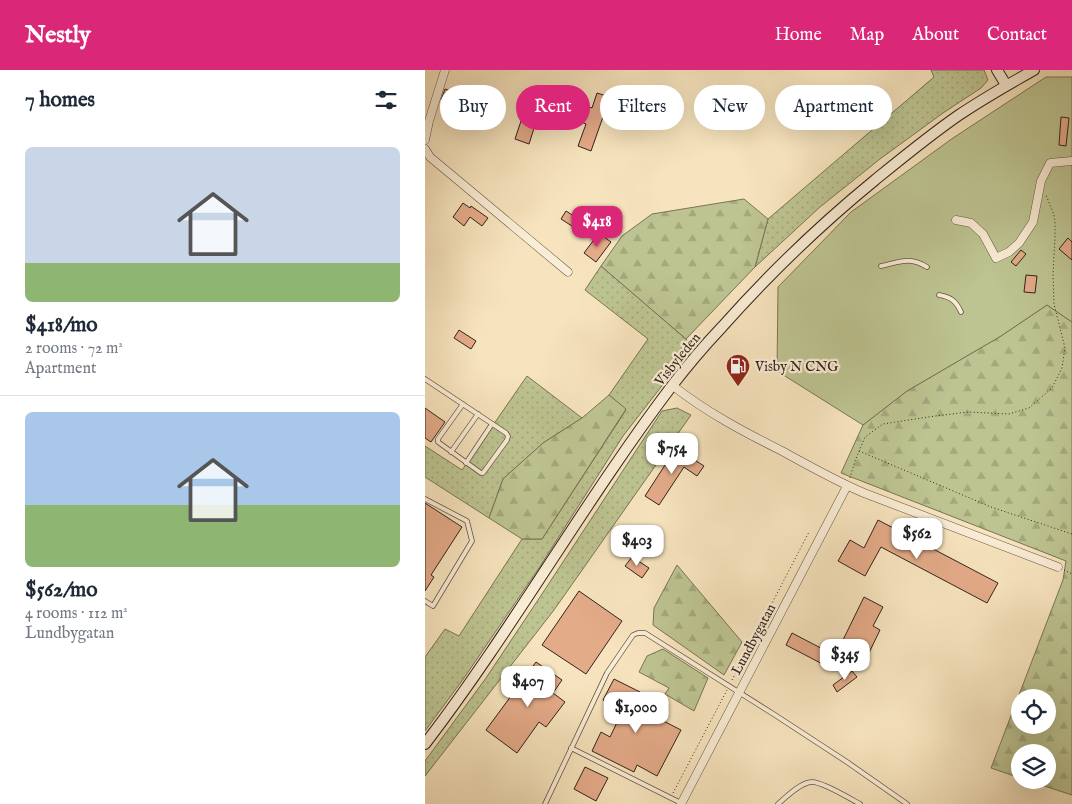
<!DOCTYPE html>
<html lang="en">
<head>
<meta charset="utf-8">
<style>
  body { margin:0; font-family:"IM FELL English",serif; background:#f2f2f3; color:#1f2937; height:100vh; display:flex; flex-direction:column; font-size:19px; white-space:nowrap }
  * { box-sizing:border-box; margin:0 }
  p { font-size:16px; color:#747a83 }
  .icon { flex:none; width:28px; height:28px; fill:none; stroke:currentColor; stroke-width:2; stroke-linecap:round; stroke-linejoin:round }
  .map { position:relative; flex:1; overflow:hidden }
  .drawer { display:flex; flex-direction:column; background:#fff; width:425px }
  .drawer>* { flex:none }
  .hud { position:absolute; left:15px; top:15px; width:475px; height:45px; display:flex; gap:10px }
  .buttons { position:absolute; left:586px; top:619px; display:grid; gap:10px }
  .buttons a { display:grid; place-items:center; width:45px; height:45px; border-radius:50%; background:#fff; box-shadow:0 5px 20px #0002; font-size:25px }
  .price { position:absolute; translate:-50% -42px; padding:0 11px; border-radius:10px; background:#fff; color:#222; font-size:16px; line-height:32px; filter:drop-shadow(0 1px 2px #0008) }
  .price::after { content:''; position:absolute; left:50%; top:30px; width:15px; height:11px; margin-left:-8px; background:inherit; clip-path:polygon(0 0,100% 0,50% 100%) }
  .price.active { background:#db2777; color:#fff }
  ul { padding:0; list-style:none }
  li { display:grid; align-content:center; gap:10px; height:265px; padding:0 25px }
  li+li { border-top:1px solid #e0e1e3 }
  li span { display:grid; place-items:center; height:155px; border-radius:8px; color:#555 }
  li>.icon { margin-inline-start:auto }
  span .icon { width:90px; height:90px; fill:#fffc; stroke-width:1 }
  li b { font-size:21px }
  h2 { display:flex; justify-content:space-between; align-items:center; height:60px; padding:0 25px; font-size:21px }
  .tag { padding:0 18px; border-radius:22px; background:#fff; box-shadow:0 5px 20px #0002; font-size:18px; line-height:45px }
  .tag.active { background:#db2777; color:#fff }
  header { display:flex; align-items:center; gap:30px; box-sizing:border-box; height:70px; padding:0 25px; background:#db2777; color:#fff }
  header strong { font-size:24px }
  nav { display:flex; gap:28px; margin-inline-start:auto; font-size:18px }
  main { display:flex; flex:1; min-height:0 }
  .map>svg:first-child { display:block }
  .grass { fill:url(#grass-dots); stroke:#787457 }
  .forest { fill:url(#forest-firs); stroke:#787457; fill-rule:evenodd }
  .pitch { fill:#bdc491; stroke:#787457 }
  .building { fill:#e4ab89; stroke:#32231d }
  .lines { fill:none; stroke-linecap:round; stroke-linejoin:round }
  .service-casing { stroke:#635345; stroke-width:5.5 }
  .minor-casing { stroke:#635345; stroke-width:9 }
  .secondary-casing { stroke:#32231d; stroke-width:12 }
  .path { stroke:#32231d; stroke-width:1; stroke-dasharray:1 2.5; stroke-linecap:butt }
  .service { stroke:#faedd5; stroke-width:4 }
  .minor { stroke:#faedd5; stroke-width:8 }
  .secondary { stroke:#faedd5; stroke-width:10 }
  .labels { text-anchor:middle; stroke-width:4.5; stroke-linejoin:round; paint-order:stroke }
  .street-label { font-size:14px; fill:#32231d; stroke:#faedd5 }
  .poi-label { font-size:14px; fill:#32231d; stroke:#faedd5; text-anchor:start }
</style>
</head>
<body>
<header>
<strong>Nestly</strong>
<nav><a>Home</a><a>Map</a><a>About</a><a>Contact</a></nav>
</header>
<main>
<section class="drawer">
<h2>7 homes<svg class="icon" aria-label="filters" viewBox="0 0 24 24"><path d="M4 7h16M4 17h16"/><circle cx="9" cy="7" r="2"/><circle cx="15" cy="17" r="2"/></svg></h2>
<ul>
<li><span style="background:linear-gradient(#c9d6e8 75%,#8fb573 0)"><svg class="icon" aria-label="home" viewBox="0 0 24 24"><path d="M3 11l9-7 9 7M6 9v11h12V9"/></svg></span><div><b>$418/mo</b><p>2 rooms · 72 m²</p><p>Apartment</p></div></li>
<li><span style="background:linear-gradient(#a9c7e8 60%,#8fb573 0)"><svg class="icon" aria-label="home" viewBox="0 0 24 24"><path d="M3 11l9-7 9 7M6 9v11h12V9"/></svg></span><div><b>$562/mo</b><p>4 rooms · 112 m²</p><p>Lundbygatan</p></div></li>
</ul>
</section>
<div class="map">
<svg width="647" height="734" viewBox="0 0 647 734">
  <defs>
    <pattern id="grass-dots" width="8" height="8" patternUnits="userSpaceOnUse" patternTransform="scale(1.25)"><rect width="8" height="8" fill="#bdc491"/><path d="M2 2h.1M6 6h.1" fill="none" stroke="#a3a87d" stroke-width="1.8" stroke-linecap="round"/></pattern>
    <pattern id="forest-firs" width="22" height="20" patternUnits="userSpaceOnUse" patternTransform="scale(1.25)"><rect width="22" height="20" fill="#bdc491"/><path d="M5 1l3.5 6h-7zM16 11l3.5 6h-7z" fill="#a3a87d"/></pattern>
  </defs>
  <rect width="100%" height="100%" fill="#f7e4be"/>
  <filter id="stains"><feTurbulence type="fractalNoise" baseFrequency=".004" numOctaves="4"/><feColorMatrix values="0 0 0 0 .2 0 0 0 0 .09 0 0 0 0 .02 0 0 0 .5 -.17"/></filter>
  <radialGradient id="worn" r=".72"><stop offset=".6" stop-color="#630" stop-opacity="0"/><stop offset="1" stop-color="#630" stop-opacity=".3"/></radialGradient>
  <g class="grass">
    <polygon points="506,0 559,0 563,10 556,18 518,43 455,89 395,137 330,197 343,149 509,7"/>
    <polygon points="176,196 261,269 267,277 198,366 114,498 39,608 0,661 0,587 20,559 34,566 97,469 117,469 201,340 184,325 223,269 160,220"/>
    <polygon points="102,306 157,348 118,373 78,409 64,448 0,407 0,376 37,400"/>
    <polygon points="252,338 266,345 129,540 0,706 0,691 61,608 119,521 237,341"/>
  </g>
  <g class="forest">
    <polygon points="319,129 343,149 330,197 261,269 176,196 197,166 227,144"/>
    <path d="M622 235 647 252V725L601 710H622V682H595V708L566 698 638 510 641 491 416 403 438 355 482 321 576 266ZM595 628H622V655H595Z"/>
    <polygon points="184,325 201,339 117,469 97,469 64,448 78,409 118,373 157,348"/>
    <polygon points="252,495 317,572 299,605 228,555 229,538"/>
    <polygon points="238,579 283,608 269,641 240,624 244,618 214,602 222,586"/>
  </g>
  <polygon class="pitch" points="621,7 647,7 647,252 622,235 576,266 482,321 438,355 352,301 353,217 426,142 528,68"/>
  <g class="building">
    <polygon points="20,19 45,27 41,38 16,30"/>
    <polygon points="172,23 185,27 166,81 153,76 161,54 134,43 140,28 167,38"/>
    <polygon points="636,47 644,48 641,76 634,75"/>
    <polygon points="97,48 111,52 104,74 90,69"/>
    <polygon points="38,133 45,138 46,136 63,148 57,156 45,147 39,156 28,147"/>
    <polygon points="141,141 166,157 161,165 136,149"/>
    <polygon points="174,163 186,172 171,192 159,183"/>
    <polygon points="643,168 647,172 647,190 634,179"/>
    <polygon points="596,180 601,184 591,196 586,192"/>
    <polygon points="601,205 612,206 610,223 599,222"/>
    <polygon points="34,260 51,271 46,279 29,268"/>
    <polygon points="0,338 20,352 6,372 0,368"/>
    <polygon points="251,378 279,396 272,406 259,397 234,435 220,426"/>
    <polygon points="0,433 37,457 6,505 9,507 0,521"/>
    <polygon points="453,450 573,513 562,533 456,477 440,506 413,491 425,470 439,478"/>
    <polygon points="207,487 224,498 217,508 200,496"/>
    <polygon points="154,521 197,551 161,604 117,575"/>
    <polygon points="439,527 458,537 448,556 455,560 442,587 416,574"/>
    <polygon points="367,563 415,588 409,600 361,575"/>
    <polygon points="111,592 137,610 128,623 140,632 121,657 114,652 92,683 61,660"/>
    <polygon points="427,601 432,607 412,622 408,615"/>
    <polygon points="189,609 215,622 211,629 219,633 215,639 256,660 232,706 212,695 209,702 167,681 176,662 185,667 198,640 178,630"/>
    <polygon points="160,697 183,708 171,731 149,719"/>
  </g>
  <g class="lines">
    <defs>
      <g id="service">
        <path d="M456 196C475 192 484 186 502 197"/>
        <path d="M514 225C526 227 531 231 536 242"/>
        <polyline points="0,309 81,363 83,366 82,370 58,403 56,403 13,372 13,369 38,334"/>
        <polyline points="26,382 53,344"/>
        <polyline points="41,393 67,354"/>
        <polyline points="0,429 42,451 47,471 8,536 0,531"/>
        <polyline points="146,678 256,733"/>
        <polyline points="120,734 182,603 208,565 213,563 220,563 350,645 422,692 482,734"/>
        <path d="M353 734C361 727 376 712 387 712 398 712 424 728 435 734"/>
      </g>
      <g id="minor">
        <polyline points="0,70 4,51 20,0"/>
        <polyline points="0,79 5,87 143,202"/>
        <polyline points="531,150 546,153 558,164 571,188 584,182 594,173 608,152 616,111 625,93 647,91"/>
        <path d="M247 315C281 342 319 362 357 381 384 396 411 411 439 423L633 497"/>
        <polyline points="256,734 422,416"/>
      </g>
      <g id="secondary">
        <polyline points="572,0 581,15"/>
        <path d="M0 674C88 559 159 432 246 317 262 296 279 276 297 257 344 204 395 155 450 110 477 88 505 65 534 45 558 29 584 14 609 0"/>
      </g>
    </defs>
    <use href="#service" class="service-casing"/>
    <use href="#minor" class="minor-casing"/>
    <use href="#secondary" class="secondary-casing"/>
    <g class="path">
      <polyline points="434,381 566,437 647,464"/>
      <polyline points="425,408 430,391 440,367 458,354 503,347 543,342 584,344 604,338 627,318 637,298 640,278 629,234 628,204 630,168 630,152 629,145 621,125"/>
      <polyline points="639,500 647,504"/>
      <polyline points="307,610 384,462"/>
      <polyline points="248,723 302,620"/>
    </g>
    <use href="#service" class="service"/>
    <use href="#minor" class="minor"/>
    <use href="#secondary" class="secondary"/>
  </g>
  <defs>
    <symbol id="fuel-pin" viewBox="-11 -11 22 30"><path d="M0 17L-7.5 6A9.5 9.5 0 1 1 7.5 6Z" fill="#8f2418" stroke="#faedd5"/><path d="M-5.5-6h7V0h2V4h1.3V-2.5L3-4.5l.8-.8L6-3V5H2.5V1h-1V6h-7ZM-4.2-4.7v3.2H.2V-4.7Z" fill="#fff"/></symbol>
  </defs>
  <g fill-rule="evenodd">
    <use href="#fuel-pin" x="299" y="282" width="28" height="38"/>
  </g>
  <g class="labels">
    <g class="street-label">
      <text transform="translate(252 289) rotate(-51)" y="5">Visbyleden</text>
      <text transform="translate(328 569) rotate(-62)" y="5">Lundbygatan</text>
    </g>
    <g class="poi-label">
      <text x="330" y="301">Visby N CNG</text>
    </g>
  </g>
  <rect width="100%" height="100%" filter="url(#stains)"/>
  <rect width="100%" height="100%" fill="url(#worn)"/>
</svg>
<div class="buttons">
<a><svg class="icon" aria-label="locate" viewBox="0 0 24 24"><circle cx="12" cy="12" r="6"/><path d="M12 2v4M12 18v4M2 12h4M18 12h4"/></svg></a>
<a><svg class="icon" aria-label="layers" viewBox="0 0 24 24"><path d="M12 4l9 5-9 5-9-5zM3 14l9 5 9-5"/></svg></a>
</div>
<b class="price active" style="left:172px;top:178px">$418</b>
<b class="price" style="left:247px;top:405px">$754</b>
<b class="price" style="left:492px;top:490px">$562</b>
<b class="price" style="left:212px;top:497px">$403</b>
<b class="price" style="left:420px;top:611px">$345</b>
<b class="price" style="left:103px;top:638px">$407</b>
<b class="price" style="left:211px;top:664px">$1,000</b>
<div class="hud">
<a class="tag">Buy</a>
<a class="tag active">Rent</a>
<a class="tag">Filters</a>
<a class="tag">New</a>
<a class="tag">Apartment</a>
</div>
</div>
</main>
</body>
</html>
